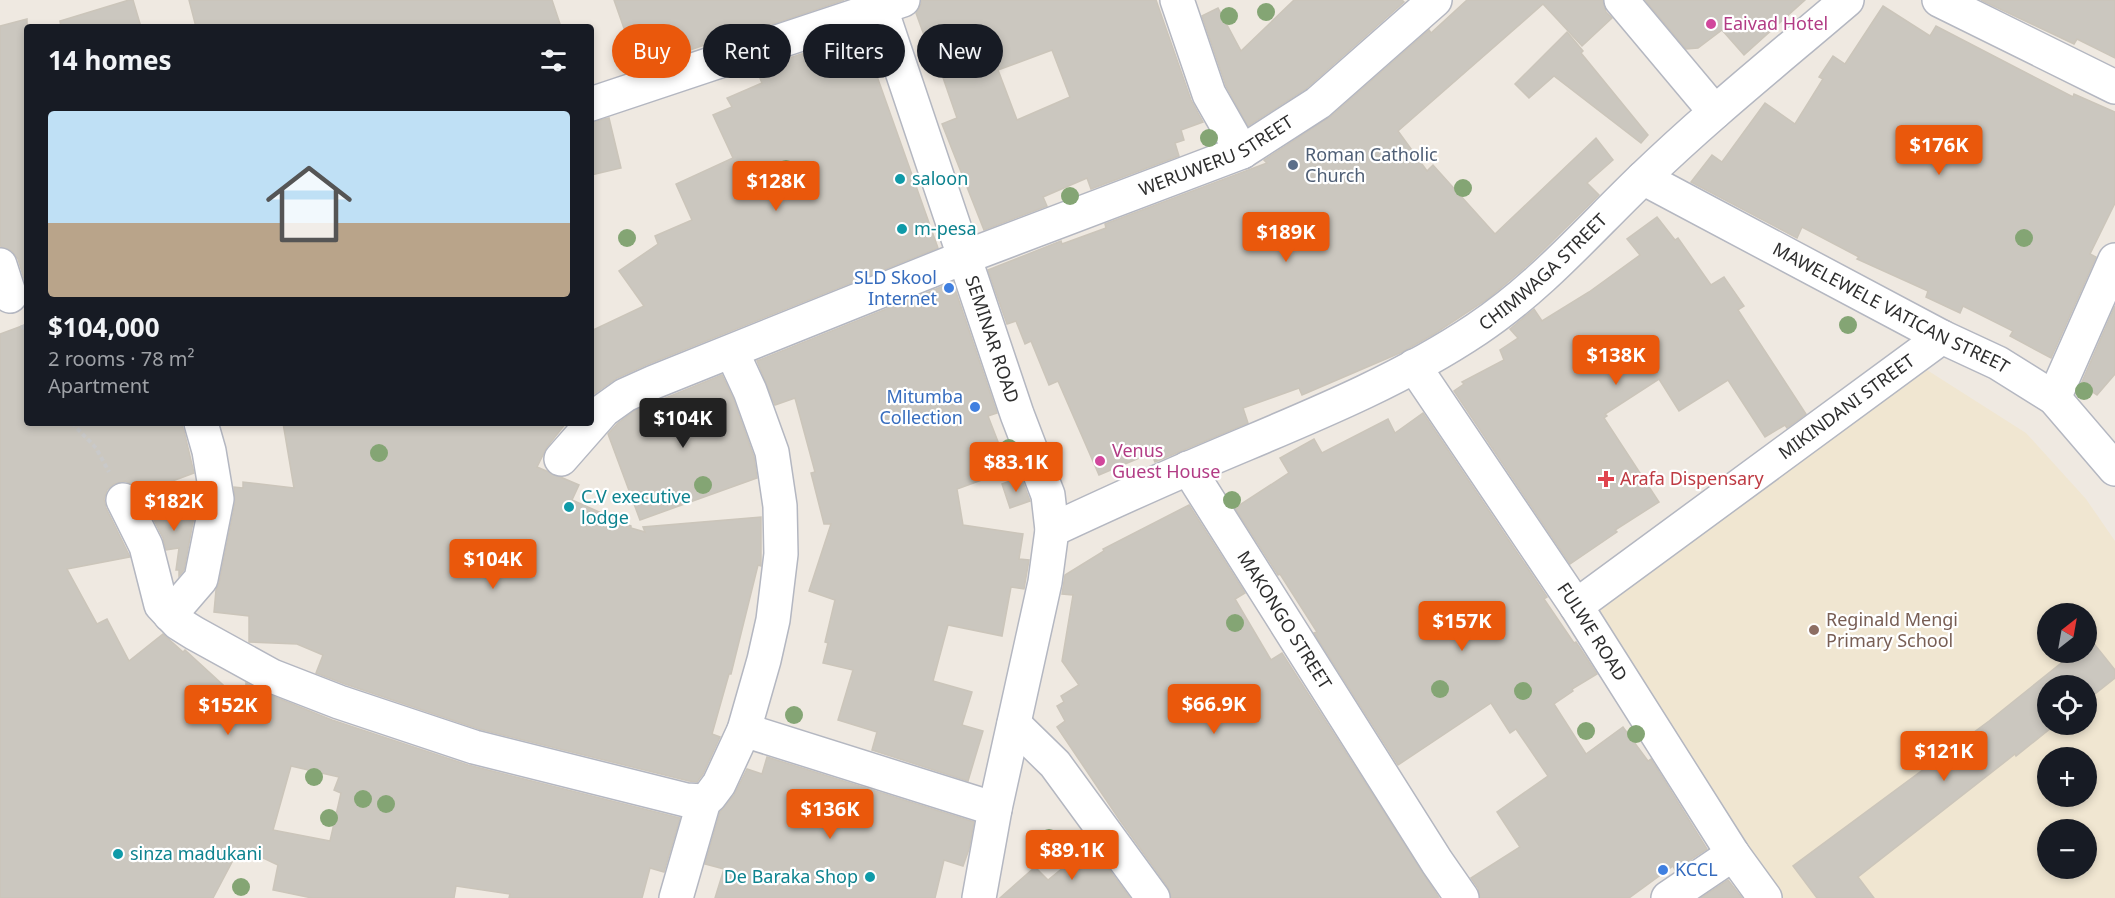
<!DOCTYPE html>
<html lang="en">
<head>
<meta charset="utf-8">
<style>
  body { margin:0; font-family:"Noto Sans",sans-serif; background:#20242c; color:#f1f3f6; height:100vh; display:flex; flex-direction:column; font-size:22px; white-space:nowrap }
  * { box-sizing:border-box; margin:0 }
  p { font-size:20px; color:#9ea1a6 }
  .icon { flex:none; width:33px; height:33px; fill:none; stroke:currentColor; stroke-width:2; stroke-linecap:round; stroke-linejoin:round }
  .map { position:relative; flex:1; overflow:hidden }
  .details { position:absolute; left:24px; top:24px; width:570px; height:402px; display:flex; flex-direction:column; background:#171b24; border-radius:6px; box-shadow:0 3px 9px #0003 }
  .details>* { flex:none }
  .top-card { position:absolute; left:612px; top:24px; width:570px; height:54px; display:flex; gap:12px }
  .needle { width:39px; rotate:31deg }
  .tools { position:absolute; left:2037px; top:603px; display:grid; gap:12px }
  .tools a { display:grid; place-items:center; width:60px; height:60px; border-radius:50%; background:#171b24; box-shadow:0 3px 9px #0003; font-size:30px }
  .price { position:absolute; translate:-50% -51px; padding:0 14px; border-radius:6px; background:#ea580c; color:#fff; font-size:20px; line-height:39px; filter:drop-shadow(0 2px 3px #0008) }
  .price::after { content:''; position:absolute; left:50%; top:36px; width:18px; height:14px; margin-left:-9px; background:inherit; clip-path:polygon(0 0,100% 0,50% 100%) }
  .price.selected { background:#222; color:#fff }
  ul { padding:0; list-style:none }
  li { display:grid; align-content:center; gap:12px; height:318px; padding:0 24px }
  li span { display:grid; place-items:center; height:186px; border-radius:6px; color:#555 }
  li>.icon { margin-inline-start:auto }
  span .icon { width:108px; height:108px; fill:#fffc; stroke-width:1 }
  li b { font-size:26px }
  h2 { display:flex; justify-content:space-between; align-items:center; height:72px; padding:0 24px; font-size:26px }
  .pill { padding:0 21px; border-radius:27px; background:#171b24; box-shadow:0 3px 9px #0003; font-size:21px; line-height:54px }
  .pill.selected { background:#ea580c; color:#fff }
  .map>svg:first-child { display:block }
  .education { fill:#f0e6d1; fill-rule:evenodd }
  .building { fill:#cbc7bf; stroke:#cbc5ba; stroke-width:1.5; fill-rule:evenodd }
  .lines { fill:none; stroke-linecap:round; stroke-linejoin:round }
  .minor-casing { stroke:#b4b7c1; stroke-width:36 }
  .path { stroke:#c9c9c9; stroke-width:4; stroke-dasharray:4.5 3; stroke-linecap:butt }
  .minor { stroke:#fff; stroke-width:33 }
  .tree { fill:#84a574 }
  .hotel-dot { fill:#d1479c; stroke:#fff; stroke-width:2 }
  .service-dot { fill:#5c6f8a; stroke:#fff; stroke-width:2 }
  .culture-dot { fill:#0f9aa8; stroke:#fff; stroke-width:2 }
  .shop-dot { fill:#3f7fe0; stroke:#fff; stroke-width:2 }
  .health-dot { fill:#e0444e; stroke:#fff; stroke-width:2 }
  .education-dot { fill:#8d6e63; stroke:#fff; stroke-width:2 }
  .labels { text-anchor:middle; stroke-width:4.5; stroke-linejoin:round; paint-order:stroke }
  .hotel-label { font-size:18px; fill:#b23c85; stroke:#fff; text-anchor:start }
  .street-label { font-size:18px; fill:#2e2e2e; stroke:#fff }
  .service-label { font-size:18px; fill:#4e5e75; stroke:#fff; text-anchor:start }
  .culture-label { font-size:18px; fill:#0d838f; stroke:#fff; text-anchor:start }
  .shop-label { font-size:18px; fill:#366cbe; stroke:#fff; text-anchor:end }
  .health-label { font-size:18px; fill:#be3a42; stroke:#fff; text-anchor:start }
  .education-label { font-size:18px; fill:#785e54; stroke:#fff; text-anchor:start }
</style>
</head>
<body>
<div class="map">
<svg width="2115" height="898" viewBox="0 0 2115 898">
  <rect width="100%" height="100%" fill="#efe9e1"/>
  <path class="education" d="M1927 370 2026 433 2086 499 2115 541V898H1764L1575 622ZM2048 614H2086V652H2048ZM2048 686H2086V724H2048ZM2048 758H2086V796H2048ZM2048 830H2086V868H2048Z"/>
  <g class="building">
    <polygon points="129,0 133,0 141,27 61,27 60,21"/>
    <polygon points="189,0 552,0 561,27 196,27"/>
    <polygon points="614,0 844,0 743,34 742,32 638,68"/>
    <path d="M921 0H1156L1191 100 1203 122 1181 130 1184 140 1175 143 1179 156 1091 189 1087 178 1043 197 1047 206 984 230 942 124 957 118 940 69 937 71 916 13 921 4ZM1052 50 1070 97 1017 120 998 70Z"/>
    <polygon points="1294,0 1402,0 1404,2 1307,88 1248,126 1226,86 1202,16 1218,8 1241,51"/>
    <polygon points="1467,0 1603,0 1606,12 1612,18 1582,46 1543,4 1398,131 1427,171 1433,165 1495,234 1596,138 1613,160 1587,183 1599,195 1530,263 1489,298 1434,334 1402,352 1302,395 1299,388 1243,408 1248,423 1155,462 1151,453 1099,475 1058,381 1049,385 1031,341 1025,344 1016,321 1007,324 988,270 1061,241 1062,244 1106,228 1105,224 1267,163 1264,160 1330,117 1429,30 1431,33"/>
    <polygon points="1645,0 1805,0 1744,55 1722,30 1698,48 1686,49"/>
    <polygon points="1981,0 2115,0 2115,58 2077,39 2074,44"/>
    <polygon points="1883,6 1930,36 1936,26 2073,97 2074,94 2115,112 2115,203 2090,254 2096,257 2051,358 2010,336 2013,331 1963,306 1960,313 1926,297 1928,291 1857,259 1859,257 1802,227 1797,238 1691,182 1712,155 1722,162 1765,103 1795,124 1823,79 1819,77 1833,56 1845,64"/>
    <polygon points="27,19 27,288 18,259 12,251 1,247 0,244 0,26"/>
    <polygon points="1567,32 1583,51 1581,53 1648,135 1641,143 1554,76 1529,98 1515,84"/>
    <polygon points="862,34 938,248 646,365 617,378 594,394 591,388 591,331 644,306 619,271 658,244 655,236 692,220 676,184 733,158 713,115 732,107 727,98 762,83 756,69"/>
    <polygon points="609,118 621,168 591,175 591,122"/>
    <polygon points="1657,217 1675,240 1678,238 1711,285 1724,277 1744,306 1738,310 1806,414 1787,428 1785,425 1765,437 1728,380 1679,411 1659,379 1605,414 1607,416 1604,418 1659,502 1615,530 1617,532 1570,564 1454,391 1464,384 1462,382 1504,360 1500,350 1518,338 1510,329 1534,309 1542,321 1589,292 1640,255 1627,239"/>
    <polygon points="951,283 953,283 997,413 988,416 1009,470 957,489 963,525 1023,534 1019,559 1029,560 1024,589 1011,587 1002,636 948,625 933,681 972,692 962,725 983,731 968,781 872,750 877,732 838,720 853,670 823,663 828,643 825,642 835,600 809,591 831,524 824,524 811,473 815,472 795,398 775,405 757,361"/>
    <polygon points="2115,306 2115,374 2097,395 2081,384"/>
    <path d="M27 324V423H181L184 431 194 473 140 493 134 485 125 481 114 484 107 490 104 499 106 508 130 557 67 569 97 624 107 619 129 661 163 634 183 652 185 650 245 705 246 683 265 693 332 720 468 765 680 818 664 872 650 868 642 898H509L510 894 456 886 454 898H312L273 890 278 865 240 847 213 898H0V334ZM291 766 339 777 334 790 341 793 330 841 273 830Z"/>
    <polygon points="722,375 733,398 754,457 757,478 640,520 608,434 617,424 634,411"/>
    <polygon points="1423,413 1547,597 1544,599 1574,643 1576,642 1597,674 1572,689 1573,691 1554,704 1586,754 1623,727 1648,761 1651,759 1707,849 1675,870 1673,866 1629,898 1480,898 1478,888 1471,878 1520,847 1497,812 1548,776 1516,729 1510,733 1491,703 1398,765 1314,633 1317,632 1280,574 1278,575 1235,508 1289,473 1280,458 1314,439 1322,453 1388,419 1395,433"/>
    <polygon points="283,423 566,423 547,447 537,467 579,485 572,500 631,526 631,528 645,532 643,527 761,517 761,566 758,565 731,674 729,674 712,734 720,737 703,774 697,782 689,781 479,729 345,684 316,673 323,655 297,644 249,642 249,616 214,612 216,590 219,583 235,503 234,487 243,488 243,482 294,488"/>
    <polygon points="1021,477 1030,501 1010,508 1002,484"/>
    <polygon points="146,504 194,517 184,570 179,576 179,570 176,570 179,548 166,550 163,538"/>
    <polygon points="1189,505 1245,593 1235,599 1271,660 1282,653 1439,898 1171,898 1168,887 1119,819 1057,727 1065,721 1057,706 1064,702 1061,696 1079,685 1062,661 1073,595 1062,594 1065,575 1104,551 1103,549"/>
    <polygon points="2091,640 2115,670 2115,678 2086,701 2086,686 2048,686 2048,724 2056,724 2016,756 2015,754 1858,877 1874,898 1817,898 1793,866 1989,721 2075,652 2086,652 2086,644"/>
    <polygon points="767,757 974,822 969,849 963,866 944,860 935,898 715,898 724,869 705,864 720,812 734,795 747,769 762,774"/>
    <polygon points="1091,845 1130,898 1000,898 1035,867 1048,880"/>
    <polygon points="1728,880 1742,898 1701,898"/>
  </g>
  <g class="lines">
    <defs>
      <g id="minor">
        <path id="s1" d="M878 0 1017 414 1048 495 1052 530 1045 582 995 809 979 898"/>
        <polyline points="1177,0 1209,94 1242,152"/>
        <polyline points="1621,0 1715,112"/>
        <polyline points="1939,0 2115,87"/>
        <polyline points="591,104 903,0"/>
        <path id="s2" d="M1643 178 1942 337 1998 363 2054 398 2115 469"/>
        <polyline points="0,265 10,296"/>
        <path id="s3" d="M1414 366 1576 606 1733 854 1765 898"/>
        <polyline points="2054,398 2115,260"/>
        <path id="s4" d="M561 459 604 410 625 395 654 382 965 257 1242 152 1318 103 1435 0"/>
        <path id="s5" d="M1188 468 1437 862 1462 898"/>
        <polyline points="123,500 146,546 161,605 178,623 194,633 272,676 339,702 474,747 686,800 704,801 710,796 719,784 744,730 764,660 773,620 781,554 780,506 772,452 750,391 732,352"/>
        <path id="s6" d="M1052 530C1097 509 1143 488 1189 468 1286 426 1389 388 1477 329 1540 287 1588 231 1642 179 1707 116 1778 59 1847 0"/>
        <path id="s7" d="M1576 606 1942 337"/>
        <polyline points="170,615 201,579 217,499 209,451 201,423"/>
        <polyline points="1014,724 1055,764 1153,898"/>
        <polyline points="744,730 995,809"/>
        <polyline points="676,898 704,801"/>
        <polyline points="1668,898 1733,854"/>
      </g>
    </defs>
    <use href="#minor" class="minor-casing"/>
    <g class="path">
      <polyline points="22,325 27,336"/>
      <polyline points="72,423 96,448 109,472"/>
    </g>
    <use href="#minor" class="minor"/>
  </g>
  <g class="tree">
    <circle cx="1266" cy="12" r="9"/>
    <circle cx="1229" cy="16" r="9"/>
    <circle cx="1209" cy="138" r="9"/>
    <circle cx="786" cy="169" r="9"/>
    <circle cx="1463" cy="188" r="9"/>
    <circle cx="1070" cy="196" r="9"/>
    <circle cx="627" cy="238" r="9"/>
    <circle cx="2024" cy="238" r="9"/>
    <circle cx="1848" cy="325" r="9"/>
    <circle cx="2084" cy="391" r="9"/>
    <circle cx="1009" cy="448" r="9"/>
    <circle cx="379" cy="453" r="9"/>
    <circle cx="703" cy="485" r="9"/>
    <circle cx="1232" cy="500" r="9"/>
    <circle cx="1235" cy="623" r="9"/>
    <circle cx="1440" cy="689" r="9"/>
    <circle cx="1523" cy="691" r="9"/>
    <circle cx="794" cy="715" r="9"/>
    <circle cx="1586" cy="731" r="9"/>
    <circle cx="1636" cy="734" r="9"/>
    <circle cx="314" cy="777" r="9"/>
    <circle cx="363" cy="799" r="9"/>
    <circle cx="386" cy="804" r="9"/>
    <circle cx="329" cy="818" r="9"/>
    <circle cx="1049" cy="838" r="9"/>
    <circle cx="241" cy="887" r="9"/>
  </g>
  <g class="hotel-dot">
    <circle cx="1711" cy="24" r="6"/>
    <circle cx="1100" cy="461" r="6"/>
  </g>
  <circle class="service-dot" cx="1293" cy="165" r="6"/>
  <g class="culture-dot">
    <circle cx="900" cy="179" r="6"/>
    <circle cx="902" cy="229" r="6"/>
    <circle cx="569" cy="507" r="6"/>
    <circle cx="118" cy="854" r="6"/>
    <circle cx="870" cy="877" r="6"/>
  </g>
  <g class="shop-dot">
    <circle cx="949" cy="288" r="6"/>
    <circle cx="975" cy="407" r="6"/>
    <circle cx="1663" cy="870" r="6"/>
  </g>
  <path class="health-dot" d="M1603 470h6v6h6v6h-6v6h-6v-6h-6v-6h6z"/>
  <circle class="education-dot" cx="1814" cy="630" r="6"/>
  <g class="labels">
    <g class="hotel-label">
      <text x="1723" y="30">Eaivad Hotel</text>
      <text x="1112" y="457">Venus<tspan x="1112" dy="21">Guest House</tspan></text>
    </g>
    <g class="street-label">
      <text dy="6" stroke="none"><textPath href="#s4" startOffset="729">WERUWERU STREET</textPath></text>
      <text dy="6" stroke="none"><textPath href="#s6" startOffset="558">CHIMWAGA STREET</textPath></text>
      <text dy="6" stroke="none"><textPath href="#s2" startOffset="280">MAWELEWELE VATICAN STREET</textPath></text>
      <text dy="6" stroke="none"><textPath href="#s1" startOffset="358">SEMINAR ROAD</textPath></text>
      <text dy="6" stroke="none"><textPath href="#s7" startOffset="336">MIKINDANI STREET</textPath></text>
      <text dy="6" stroke="none"><textPath href="#s5" startOffset="180">MAKONGO STREET</textPath></text>
      <text dy="6" stroke="none"><textPath href="#s3" startOffset="320">FULWE ROAD</textPath></text>
    </g>
    <g class="service-label">
      <text x="1305" y="161">Roman Catholic<tspan x="1305" dy="21">Church</tspan></text>
    </g>
    <g class="culture-label">
      <text x="912" y="185">saloon</text>
      <text x="914" y="235">m-pesa</text>
      <text x="581" y="503">C.V executive<tspan x="581" dy="21">lodge</tspan></text>
      <text x="130" y="860">sinza madukani</text>
      <text x="858" y="883" text-anchor="end">De Baraka Shop</text>
    </g>
    <g class="shop-label">
      <text x="937" y="284">SLD Skool<tspan x="937" dy="21">Internet</tspan></text>
      <text x="963" y="403">Mitumba<tspan x="963" dy="21">Collection</tspan></text>
      <text x="1675" y="876" text-anchor="start">KCCL</text>
    </g>
    <g class="health-label">
      <text x="1620" y="485">Arafa Dispensary</text>
    </g>
    <g class="education-label">
      <text x="1826" y="626">Reginald Mengi<tspan x="1826" dy="21">Primary School</tspan></text>
    </g>
  </g>
</svg>
<div class="tools">
<a><svg class="needle" viewBox="-14 -14 28 28"><path d="M0-13l5 13h-10z" fill="#e53935"/><path d="M0 13l5-13h-10z" fill="#9ea1a6"/></svg></a>
<a><svg class="icon" aria-label="locate" viewBox="0 0 24 24"><circle cx="12" cy="12" r="6"/><path d="M12 2v4M12 18v4M2 12h4M18 12h4"/></svg></a>
<a>+</a>
<a>−</a>
</div>
<b class="price" style="left:1939px;top:176px">$176K</b>
<b class="price" style="left:776px;top:212px">$128K</b>
<b class="price" style="left:1286px;top:263px">$189K</b>
<b class="price" style="left:1616px;top:386px">$138K</b>
<b class="price selected" style="left:683px;top:449px">$104K</b>
<b class="price" style="left:1016px;top:493px">$83.1K</b>
<b class="price" style="left:174px;top:532px">$182K</b>
<b class="price" style="left:493px;top:590px">$104K</b>
<b class="price" style="left:1462px;top:652px">$157K</b>
<b class="price" style="left:1214px;top:735px">$66.9K</b>
<b class="price" style="left:228px;top:736px">$152K</b>
<b class="price" style="left:1944px;top:782px">$121K</b>
<b class="price" style="left:830px;top:840px">$136K</b>
<b class="price" style="left:1072px;top:881px">$89.1K</b>
<div class="top-card">
<a class="pill selected">Buy</a>
<a class="pill">Rent</a>
<a class="pill">Filters</a>
<a class="pill">New</a>
</div>
<section class="details">
<h2>14 homes<svg class="icon" aria-label="filters" viewBox="0 0 24 24"><path d="M4 7h16M4 17h16"/><circle cx="9" cy="7" r="2"/><circle cx="15" cy="17" r="2"/></svg></h2>
<ul>
<li><span style="background:linear-gradient(#bfe0f5 60%,#b9a48a 0)"><svg class="icon" aria-label="home" viewBox="0 0 24 24"><path d="M3 11l9-7 9 7M6 9v11h12V9"/></svg></span><div><b>$104,000</b><p>2 rooms · 78 m²</p><p>Apartment</p></div></li>
</ul>
</section>
</div>
</body>
</html>
